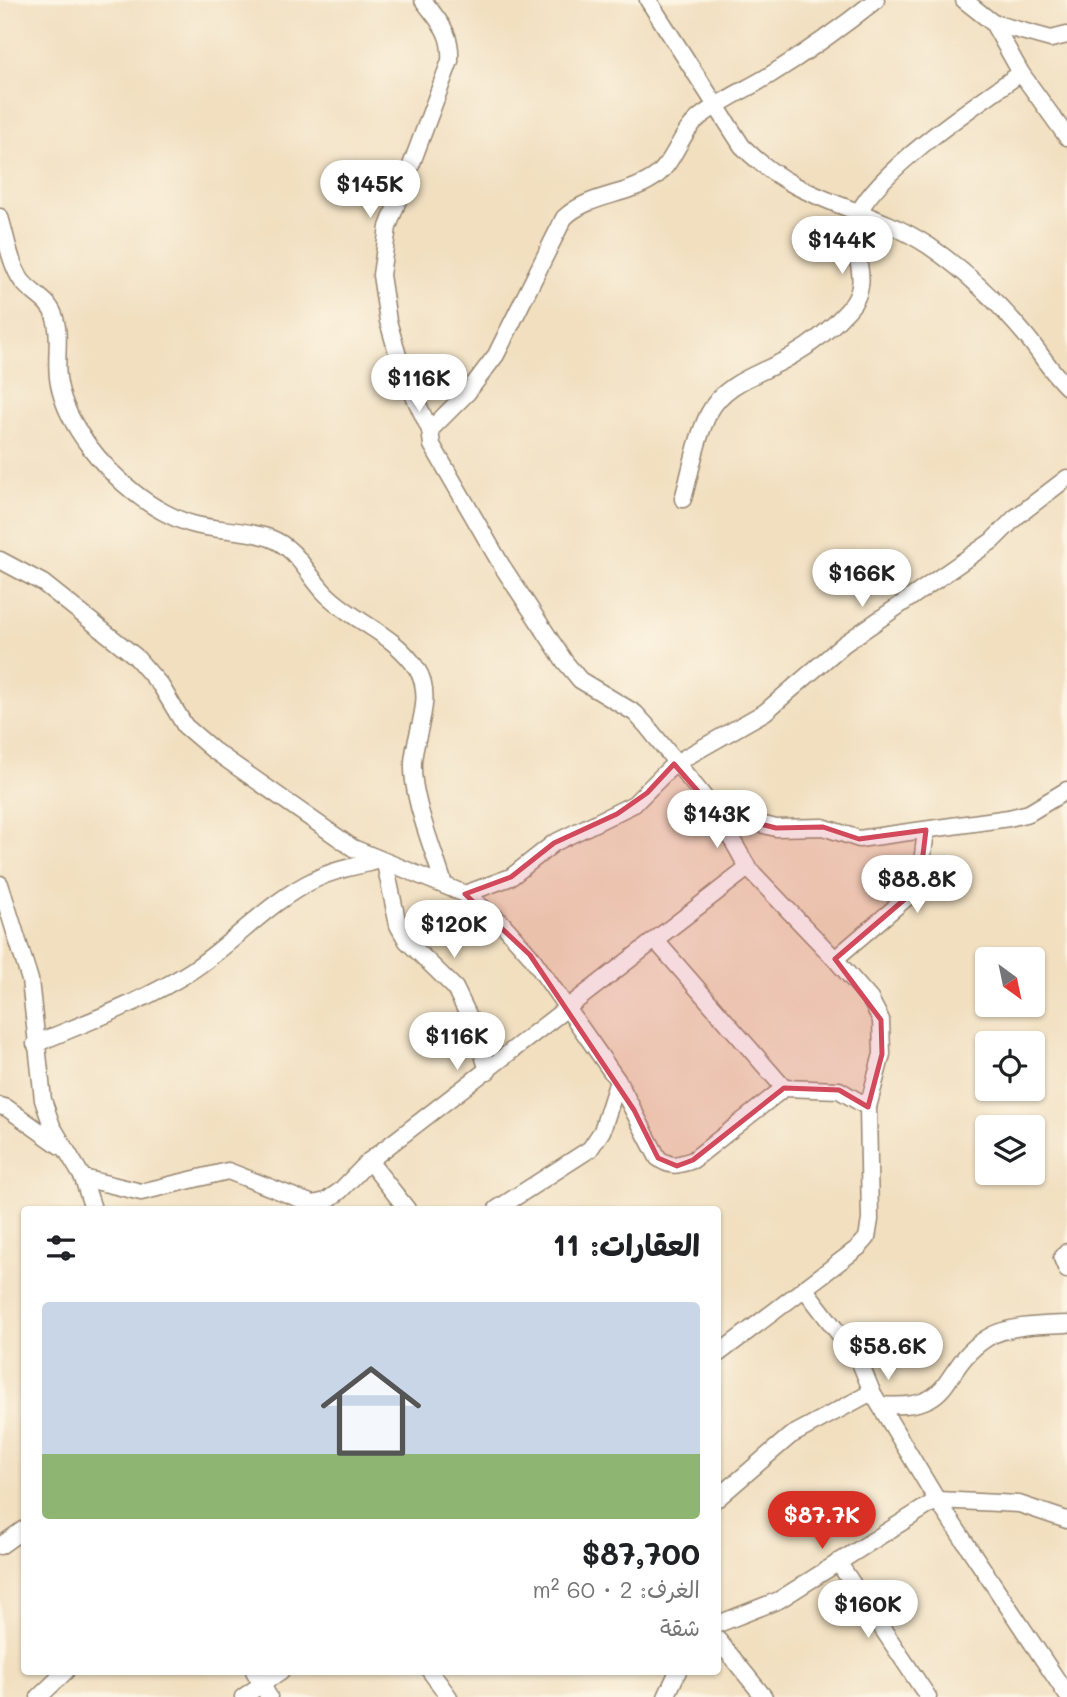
<!DOCTYPE html>
<html lang="ar">
<head>
<meta charset="utf-8">
<style>
  body { margin:0; font-family:Mali,"Playpen Sans Arabic",sans-serif; background:#f2f2f2; color:#202124; direction:rtl; height:100vh; display:flex; flex-direction:column; font-size:26px; white-space:nowrap }
  * { box-sizing:border-box; margin:0 }
  p { font-size:23px; color:#757577 }
  .icon { flex:none; width:38px; height:38px; fill:none; stroke:currentColor; stroke-width:2; stroke-linecap:round; stroke-linejoin:round }
  .map { position:relative; flex:1; overflow:hidden; direction:ltr }
  .side { position:absolute; left:21px; top:1206px; width:700px; height:469px; display:flex; flex-direction:column; background:#fff; border-radius:7px; box-shadow:0 2px 5px #0004; direction:rtl }
  .side>* { flex:none }
  .needle { width:46px; rotate:147deg }
  .tools { position:absolute; left:975px; top:947px; display:grid; gap:14px }
  .tools a { display:grid; place-items:center; width:70px; height:70px; border-radius:7px; background:#fff; box-shadow:0 2px 5px #0004; font-size:35px }
  .price { position:absolute; translate:-50% -60px; padding:0 16px; border-radius:24px; background:#fff; color:#222; font-size:23px; line-height:46px; filter:drop-shadow(0 2px 4px #0008) }
  .price::after { content:''; position:absolute; left:50%; top:42px; width:21px; height:16px; margin-left:-10px; background:inherit; clip-path:polygon(0 0,100% 0,50% 100%) }
  .price.selected { background:#d93025; color:#fff }
  ul { padding:0; list-style:none }
  li { display:grid; align-content:center; gap:14px; height:371px; padding:0 21px }
  li span { display:grid; place-items:center; height:217px; border-radius:7px; color:#555 }
  li>.icon { margin-inline-start:auto }
  span .icon { width:126px; height:126px; fill:#fffc; stroke-width:1 }
  li b { font-size:30px }
  h2 { display:flex; justify-content:space-between; align-items:center; height:84px; padding:0 21px; font-size:30px }
  .map>svg:first-child { display:block }
  .lines { fill:none; stroke-linecap:round; stroke-linejoin:round }
  .minor-casing { stroke:#96846f; stroke-width:19 }
  .minor { stroke:#fff; stroke-width:16 }
  .marked { fill:#d1495b; fill-opacity:0.2; stroke:#d1495b; stroke-width:5; stroke-linejoin:round }
</style>
</head>
<body>
<div class="map">
<svg width="1067" height="1697" viewBox="0 0 1067 1697">
  <rect width="100%" height="100%" fill="#fcf5e5"/>
  <filter id="ink" filterUnits="userSpaceOnUse"><feTurbulence type="fractalNoise" baseFrequency=".0143" numOctaves="2"/><feDisplacementMap in="SourceGraphic" scale="14" xChannelSelector="R" yChannelSelector="G"/><feConvolveMatrix kernelMatrix="1 2 1 2 8 2 1 2 1" color-interpolation-filters="sRGB"/></filter>
  <filter id="wash" filterUnits="userSpaceOnUse"><feTurbulence type="fractalNoise" baseFrequency=".00686" numOctaves="4" result="noise"/><feDisplacementMap in="SourceGraphic" scale="28" xChannelSelector="R" yChannelSelector="G"/><feGaussianBlur stdDeviation="1.57" result="paint"/><feColorMatrix in="noise" values="0 0 0 0 0 0 0 0 0 0 0 0 0 0 0 0 0 1.4 0 .05"/><feComposite in="paint" operator="in"/></filter>
  <g filter="url(#wash)">
    <rect width="100%" height="100%" fill="#f1dfc0"/>
  </g>
  <g filter="url(#ink)">
    <g class="lines">
      <defs>
        <g id="minor">
          <path d="M423 0C439 22 452 32 450 61L388 227 381 275 388 321 403 373 430 430"/>
          <path d="M648 0 742 146C801 206 865 204 929 246 967 272 998 302 1027 337 1041 354 1051 372 1067 387"/>
          <polyline points="964,0 993,23 1021,73 1067,137"/>
          <polyline points="993,23 1051,39 1067,35"/>
          <path d="M0 217C6 236 10 264 22 281 32 294 48 299 54 315 62 337 54 361 59 384 67 426 103 468 136 494 151 506 174 519 192 524 217 531 245 529 270 538 297 548 306 573 325 593 353 622 394 633 417 669 435 697 415 733 413 762 411 798 434 850 444 885"/>
          <path d="M683 499C691 471 696 439 709 413 725 381 762 374 790 357 811 345 832 328 848 310 878 278 843 246 858 214 879 169 978 103 1021 73"/>
          <path d="M0 560 43 583 135 656 161 686 185 726 213 750 353 848 465 894 501 922 530 955 618 1081 658 1158C671 1168 678 1165 693 1160L784 1088 839 1090 868 1107"/>
          <polyline points="717,813 776,828 823,827 859,839 1009,818 1029,813 1067,790"/>
          <polyline points="385,863 398,925 407,941 455,988 475,1029 488,1071"/>
          <polyline points="0,884 30,980 43,1100 52,1126 83,1178 93,1209"/>
          <polyline points="465,894 511,877 554,843 634,804 674,764 765,712 844,644 992,541 1016,517 1067,478"/>
          <polyline points="656,941 784,1088"/>
          <polyline points="835,959 919,887 926,830"/>
          <path d="M35 1044C87 1022 143 1002 191 971 234 943 269 901 316 879 336 869 357 866 378 861"/>
          <polyline points="0,1106 7,1108 60,1146"/>
          <polyline points="369,1161 407,1209"/>
          <polyline points="83,1178 141,1192 228,1171 313,1204 326,1201 340,1191 369,1161 748,868"/>
          <polyline points="497,1209 590,1149 602,1131 618,1081"/>
          <polyline points="1067,1252 1062,1258 1067,1270"/>
          <polyline points="804,1288 859,1360 872,1392 937,1500 1067,1695"/>
          <path d="M718 1354 859 1247 867 1238 870 1220 868 1107 882 1054 881 1020 870 999 835 959 748 868 717 813 646 725 635 713 580 680 565 662 502 566 432 445 430 430 468 392 496 355 564 218C588 194 629 196 656 176 676 160 680 132 701 116 722 100 747 89 770 75 807 52 842 27 876 0"/>
          <path d="M880 1405C959 1411 937 1370 987 1338 1007 1325 1043 1325 1067 1324"/>
          <polyline points="718,1498 790,1436 872,1392"/>
          <polyline points="0,1546 24,1529"/>
          <polyline points="838,1562 928,1697"/>
          <polyline points="718,1624 779,1600 937,1500 1019,1504 1067,1520"/>
          <polyline points="718,1640 764,1697"/>
          <polyline points="254,1671 269,1697"/>
          <polyline points="430,1671 449,1697"/>
          <polyline points="39,1697 66,1671"/>
          <polyline points="243,1697 281,1671"/>
          <polyline points="666,1697 678,1671"/>
        </g>
      </defs>
      <use href="#minor" class="minor-casing"/>
      <use href="#minor" class="minor"/>
    </g>
  </g>
  <path class="marked" d="M674 764 717 813 776 828 823 827 859 839 926 830 919 887 835 959 881 1020 882 1054 868 1107 839 1090 784 1088 693 1160 677 1166 658 1158 634 1110 530 955 465 894 511 877 554 843 617 814 647 793Z"/>
</svg>
<div class="tools">
<a><svg class="needle" viewBox="-14 -14 28 28"><path d="M0-13l5 13h-10z" fill="#e53935"/><path d="M0 13l5-13h-10z" fill="#757577"/></svg></a>
<a><svg class="icon" aria-label="locate" viewBox="0 0 24 24"><circle cx="12" cy="12" r="6"/><path d="M12 2v4M12 18v4M2 12h4M18 12h4"/></svg></a>
<a><svg class="icon" aria-label="layers" viewBox="0 0 24 24"><path d="M12 4l9 5-9 5-9-5zM3 14l9 5 9-5"/></svg></a>
</div>
<b class="price" style="left:370px;top:220px">$145K</b>
<b class="price" style="left:842px;top:276px">$144K</b>
<b class="price" style="left:419px;top:414px">$116K</b>
<b class="price" style="left:862px;top:609px">$166K</b>
<b class="price" style="left:717px;top:850px">$143K</b>
<b class="price" style="left:917px;top:915px">$88.8K</b>
<b class="price" style="left:454px;top:960px">$120K</b>
<b class="price" style="left:457px;top:1072px">$116K</b>
<b class="price" style="left:888px;top:1382px">$58.6K</b>
<b class="price selected" style="left:822px;top:1551px">$87.7K</b>
<b class="price" style="left:868px;top:1640px">$160K</b>
<section class="side">
<h2>العقارات: 11<svg class="icon" aria-label="filters" viewBox="0 0 24 24"><path d="M4 7h16M4 17h16"/><circle cx="9" cy="7" r="2"/><circle cx="15" cy="17" r="2"/></svg></h2>
<ul>
<li><span style="background:linear-gradient(#c9d6e8 70%,#8fb573 0)"><svg class="icon" aria-label="home" viewBox="0 0 24 24"><path d="M3 11l9-7 9 7M6 9v11h12V9"/></svg></span><div><b>$87,700</b><p>الغرف: 2 · 60 m²</p><p>شقة</p></div></li>
</ul>
</section>
</div>
</body>
</html>
